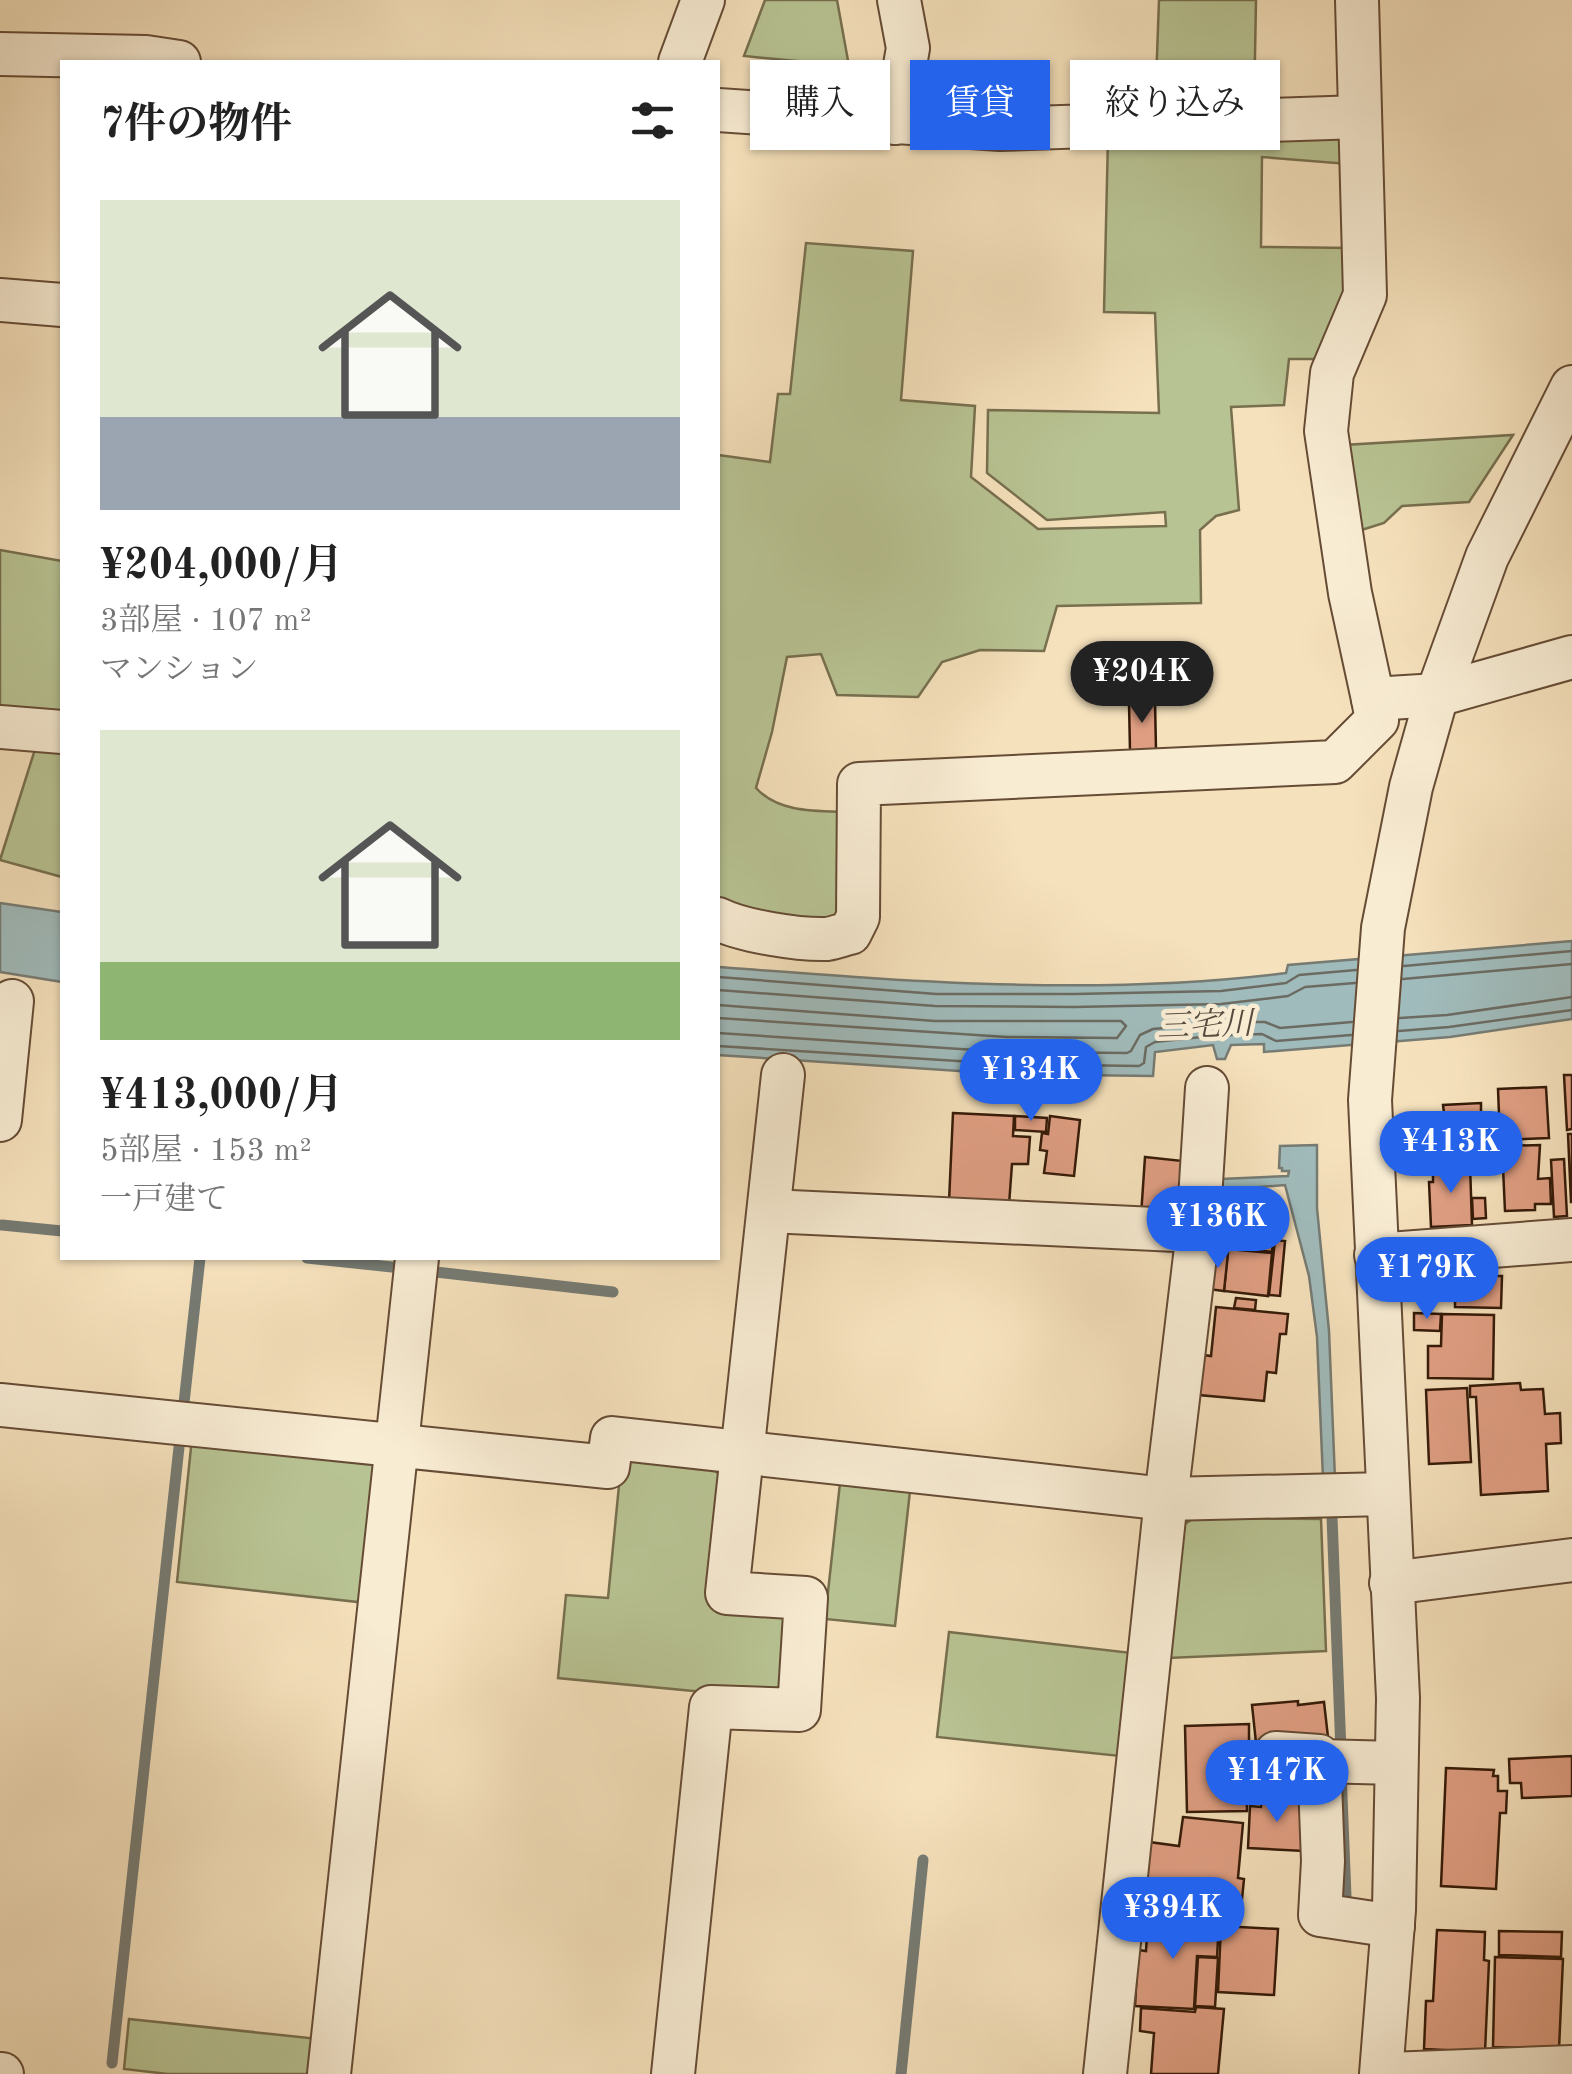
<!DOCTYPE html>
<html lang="ja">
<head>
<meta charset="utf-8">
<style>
  body { margin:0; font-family:"Old Standard TT","Noto Serif JP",serif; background:#f6f6f6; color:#222; height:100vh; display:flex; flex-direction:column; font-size:38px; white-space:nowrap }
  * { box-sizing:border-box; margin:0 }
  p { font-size:32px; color:#767676 }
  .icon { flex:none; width:55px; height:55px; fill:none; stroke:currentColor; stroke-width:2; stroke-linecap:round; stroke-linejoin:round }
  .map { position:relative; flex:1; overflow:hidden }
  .panel { position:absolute; left:60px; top:60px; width:660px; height:1200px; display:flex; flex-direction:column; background:#fff; border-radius:0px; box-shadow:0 2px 8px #0004 }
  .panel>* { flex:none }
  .banner { position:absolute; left:750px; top:60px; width:670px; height:90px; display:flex; gap:20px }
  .price { position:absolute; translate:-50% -85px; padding:0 22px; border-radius:35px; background:#2563eb; color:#fff; font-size:32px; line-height:65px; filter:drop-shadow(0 2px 5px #0008) }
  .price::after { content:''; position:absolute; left:50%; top:60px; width:30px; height:22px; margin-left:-15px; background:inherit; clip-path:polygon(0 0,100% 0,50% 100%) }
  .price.current { background:#222; color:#fff }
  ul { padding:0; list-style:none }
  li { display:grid; align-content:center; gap:20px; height:530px; padding:0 40px }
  li span { display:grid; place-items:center; height:310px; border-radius:0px; color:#555 }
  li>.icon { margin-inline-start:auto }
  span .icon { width:180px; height:180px; fill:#fffc; stroke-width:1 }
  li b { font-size:42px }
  h2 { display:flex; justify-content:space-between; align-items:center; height:120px; padding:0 40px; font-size:42px }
  .pill { padding:0 35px; border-radius:0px; background:#fff; box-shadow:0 2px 8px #0004; font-size:35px; line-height:90px }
  .pill.current { background:#2563eb; color:#fff }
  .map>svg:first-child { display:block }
  .green { fill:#b8c393; stroke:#776f4e; stroke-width:2.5 }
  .water { fill:#a0bbbb; stroke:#767b73; stroke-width:2.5 }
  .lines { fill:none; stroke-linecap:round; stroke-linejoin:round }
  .shore { stroke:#6b6b62; stroke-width:2.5 }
  .stream { stroke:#767b73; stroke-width:11 }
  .building { fill:#df9e82; stroke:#361b08; stroke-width:2.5 }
  .minor-casing { stroke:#664c35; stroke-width:46 }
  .minor { stroke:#f8ecd3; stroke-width:42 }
  .labels { text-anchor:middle; stroke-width:9; stroke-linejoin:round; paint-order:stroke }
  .water-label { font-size:32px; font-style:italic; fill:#564b3e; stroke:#f8ecd3 }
</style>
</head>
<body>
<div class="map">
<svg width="1572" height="2074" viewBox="0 0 1572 2074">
  <rect width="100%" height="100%" fill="#f5e1bc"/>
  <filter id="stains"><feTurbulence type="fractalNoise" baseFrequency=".002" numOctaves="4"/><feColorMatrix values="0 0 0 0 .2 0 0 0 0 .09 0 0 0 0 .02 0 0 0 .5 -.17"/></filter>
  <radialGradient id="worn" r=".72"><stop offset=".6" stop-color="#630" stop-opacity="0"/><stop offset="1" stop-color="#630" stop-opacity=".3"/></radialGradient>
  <g class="green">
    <polygon points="765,0 837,0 849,66 744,56"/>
    <polygon points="1159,0 1256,0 1254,111 1155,111"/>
    <path d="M1108 137 1348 139V164L1262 157 1261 247 1352 248V297L1324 359H1289L1284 405 1231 407 1239 510 1216 516 1200 530 1201 603 1057 606 1044 651 980 650 942 662 918 697 837 695 821 654 787 657 772 732 756 788C779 813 816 811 848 812L851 912 832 928 718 909V455L770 462 778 394H790L806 243 913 251 901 400 975 406 971 477 1038 529 1166 526 1165 512 1047 520 987 473 988 410 1159 413 1155 313 1104 312Z"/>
    <polygon points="1513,435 1469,502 1402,506 1384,523 1355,532 1344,445"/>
    <polygon points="0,550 62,561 62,721 0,715"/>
    <polygon points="37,743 62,745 62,877 0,860"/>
    <polygon points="192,1438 367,1456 381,1470 367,1603 177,1582"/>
    <polygon points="633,1458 709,1465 721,1476 709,1603 781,1611 791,1622 778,1699 558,1678 566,1595 608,1598 621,1465"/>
    <polygon points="840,1483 910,1491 895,1626 825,1619"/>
    <polygon points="1194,1518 1321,1519 1326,1651 1168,1658 1182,1526"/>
    <polygon points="949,1632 1132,1653 1120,1756 937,1737"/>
    <polygon points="129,2019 319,2039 315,2074 168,2074 124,2069"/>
  </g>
  <g class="water">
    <polygon points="0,903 62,912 62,982 0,972"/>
    <path d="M1572 941V1019L1450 1037 1264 1052V1044L1231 1045 1225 1059H1217L1213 1045 1155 1052 1153 1076 1005 1074 718 1055V967C906 981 1097 997 1286 973L1288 965Z"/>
    <polygon points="1317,1145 1317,1208 1329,1331 1335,1479 1323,1479 1317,1337 1309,1276 1285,1185 1221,1190 1221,1179 1288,1176 1289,1171 1282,1171 1282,1168 1279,1168 1280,1146"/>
  </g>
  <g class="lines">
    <g class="shore">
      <polyline points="1404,966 1572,951"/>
      <polyline points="718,977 936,994 1074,994 1221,991 1286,983 1299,975 1356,970"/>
      <polyline points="1403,979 1572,964"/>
      <polyline points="718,990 935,1006 1074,1007 1221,1004 1288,996 1305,987 1355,983"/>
      <polyline points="718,1005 935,1021 1121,1021 1126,1026 1117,1038 1007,1037 718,1018"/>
      <polyline points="1400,1018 1447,1015 1572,997"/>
      <polyline points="1399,1031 1449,1027 1572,1010"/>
      <polyline points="718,1033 1006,1052 1127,1053 1131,1051 1140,1035 1153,1029 1231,1022 1265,1022 1280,1028 1352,1022"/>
      <polyline points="718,1046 1006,1064 1139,1066 1144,1063 1146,1047 1155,1042 1211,1036 1221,1038 1231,1035 1262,1034 1276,1041 1351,1035"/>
    </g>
    <g class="stream">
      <polyline points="2,1225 62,1231"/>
      <polyline points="307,1258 401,1268"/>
      <polyline points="427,1271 613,1292"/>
      <polyline points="183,1412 200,1258"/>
      <polyline points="1332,1517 1341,1752"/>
      <polyline points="1341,1771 1346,1896"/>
      <polyline points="112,2063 180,1438"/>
      <polyline points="901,2074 923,1860"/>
    </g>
  </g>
  <g class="building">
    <polygon points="1155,701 1156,750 1130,751 1129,702"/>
    <polygon points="1564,1075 1572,1075 1572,1129 1567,1130"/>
    <polygon points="1546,1087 1549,1138 1500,1140 1498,1089"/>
    <polygon points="1481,1103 1481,1120 1489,1120 1490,1156 1442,1158 1441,1137 1447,1137 1443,1105"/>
    <polygon points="953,1113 1014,1116 1013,1136 1030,1137 1028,1164 1012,1164 1009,1205 949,1202"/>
    <polygon points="1015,1116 1047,1118 1046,1132 1015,1130"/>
    <polygon points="1050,1116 1080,1120 1074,1176 1044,1173 1047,1151 1040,1150 1042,1133 1048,1134"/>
    <polygon points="1568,1134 1572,1134 1572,1202 1571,1202"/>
    <polygon points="1540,1145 1538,1179 1550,1178 1551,1204 1535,1204 1535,1210 1505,1211 1502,1146"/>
    <polygon points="1145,1157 1183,1161 1180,1206 1167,1217 1141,1216"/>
    <polygon points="1564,1159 1567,1216 1554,1217 1551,1160"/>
    <polygon points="1470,1164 1472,1225 1431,1227 1429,1182 1433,1182 1433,1166"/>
    <polygon points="1472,1198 1485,1198 1486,1218 1473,1219"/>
    <polygon points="1217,1205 1276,1212 1272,1252 1228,1247 1228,1253 1212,1251"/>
    <polygon points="1275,1240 1285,1241 1280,1296 1269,1295"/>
    <polygon points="1228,1249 1272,1253 1268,1296 1224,1291"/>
    <polygon points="1212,1251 1228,1253 1224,1291 1208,1289"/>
    <polygon points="1455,1276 1502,1276 1501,1308 1455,1307"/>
    <polygon points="1236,1298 1256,1300 1255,1310 1234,1308"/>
    <polygon points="1216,1307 1288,1314 1286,1334 1280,1334 1276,1373 1267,1372 1264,1401 1199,1395 1203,1355 1211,1356"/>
    <polygon points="1414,1313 1441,1314 1440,1331 1414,1330"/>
    <polygon points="1442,1314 1494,1315 1493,1379 1428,1378 1428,1346 1441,1346"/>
    <polygon points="1520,1383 1521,1390 1543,1389 1545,1414 1560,1413 1561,1443 1546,1444 1548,1491 1481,1495 1476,1397 1470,1397 1470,1386"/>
    <polygon points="1467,1388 1471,1462 1429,1464 1426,1390"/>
    <polygon points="1298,1701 1298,1705 1324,1702 1328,1737 1256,1743 1252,1705"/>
    <polygon points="1249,1724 1249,1746 1252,1745 1253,1761 1246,1761 1247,1811 1187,1812 1185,1726"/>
    <polygon points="1572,1756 1572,1796 1522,1798 1521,1783 1510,1783 1509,1759"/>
    <polygon points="1446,1768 1494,1770 1493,1776 1498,1776 1498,1791 1507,1791 1506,1813 1500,1813 1496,1889 1441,1886"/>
    <polygon points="1262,1797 1304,1799 1304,1851 1248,1848 1250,1806 1261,1807"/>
    <polygon points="1183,1817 1243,1823 1238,1878 1244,1879 1241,1909 1235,1908 1234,1913 1142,1904 1149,1842 1179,1846"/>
    <polygon points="1148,1918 1219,1922 1217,1957 1197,1956 1194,2009 1135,2006 1138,1950 1146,1951"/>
    <polygon points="1221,1926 1278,1929 1274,1995 1218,1992"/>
    <polygon points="1437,1930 1485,1932 1484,1960 1489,1961 1485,2052 1424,2049 1426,2001 1433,2001"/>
    <polygon points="1499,1931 1562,1932 1561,1957 1499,1955"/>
    <polygon points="1198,1957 1218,1958 1215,2007 1195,2006"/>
    <polygon points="1495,1957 1563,1959 1559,2049 1493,2047"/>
    <polygon points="1196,2007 1224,2009 1218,2074 1151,2074 1154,2033 1140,2031 1141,2008 1195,2012"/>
  </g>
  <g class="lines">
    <defs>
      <g id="minor">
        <polyline points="1357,0 1365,295 1332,373 1326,431 1350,593 1373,699 1437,695 1572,657"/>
        <polyline points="0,54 146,57 179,62"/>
        <polyline points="680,62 703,0"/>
        <polyline points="718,110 1000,129 1360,117"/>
        <polyline points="895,123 908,48 899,0"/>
        <polyline points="0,300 62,305"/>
        <polyline points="0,727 62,732"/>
        <path d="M718 919C742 931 799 940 827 939 834 938 842 935 850 933L858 917 859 784 1335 762 1377 720 1373 699"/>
        <polyline points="0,1120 12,1001"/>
        <polyline points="769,1211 1198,1231"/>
        <polyline points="1376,1255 1572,1240"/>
        <polyline points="0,1405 608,1467 612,1438 1166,1499 1387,1494"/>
        <polyline points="1391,1583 1572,1560"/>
        <polyline points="1276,1753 1319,1756 1323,1861 1320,1915 1393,1926"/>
        <polyline points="1319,1761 1396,1763"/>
        <polyline points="0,2074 2,2074"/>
        <polyline points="329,2074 417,1258"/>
        <polyline points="673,2074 711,1707 799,1710 806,1598 727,1593 783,1075"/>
        <polyline points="1105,2074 1166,1499 1198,1231 1207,1088"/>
        <polyline points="1381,2074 1394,1910 1398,1698 1370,1100 1383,928 1411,787 1437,695 1487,557 1572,387"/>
        <polyline points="1388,2074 1572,2067"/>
      </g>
    </defs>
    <use href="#minor" class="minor-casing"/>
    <use href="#minor" class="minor"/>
  </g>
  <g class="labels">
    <g class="water-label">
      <text transform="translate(1205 1024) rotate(-2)" y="11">三宅川</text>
    </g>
  </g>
  <rect width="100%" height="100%" filter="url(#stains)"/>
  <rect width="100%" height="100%" fill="url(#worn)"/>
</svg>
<b class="price current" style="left:1142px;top:726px">¥204K</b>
<b class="price" style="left:1031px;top:1124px">¥134K</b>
<b class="price" style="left:1451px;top:1196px">¥413K</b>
<b class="price" style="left:1218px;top:1271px">¥136K</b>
<b class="price" style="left:1427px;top:1322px">¥179K</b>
<b class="price" style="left:1277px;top:1825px">¥147K</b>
<b class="price" style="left:1173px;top:1962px">¥394K</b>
<div class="banner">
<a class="pill">購入</a>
<a class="pill current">賃貸</a>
<a class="pill">絞り込み</a>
</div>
<section class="panel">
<h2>7件の物件<svg class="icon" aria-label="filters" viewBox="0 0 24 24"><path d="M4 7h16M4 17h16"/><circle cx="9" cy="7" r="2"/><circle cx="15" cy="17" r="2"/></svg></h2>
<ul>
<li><span style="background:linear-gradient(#dfe7d0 70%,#9aa5b1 0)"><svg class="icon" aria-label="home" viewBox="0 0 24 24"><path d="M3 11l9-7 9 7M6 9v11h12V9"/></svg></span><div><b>¥204,000/月</b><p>3部屋 · 107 m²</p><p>マンション</p></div></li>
<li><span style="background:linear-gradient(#dfe7d0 75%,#8fb573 0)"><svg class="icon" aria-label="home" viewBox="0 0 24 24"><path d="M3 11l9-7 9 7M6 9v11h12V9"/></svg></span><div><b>¥413,000/月</b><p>5部屋 · 153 m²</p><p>一戸建て</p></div></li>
</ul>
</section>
</div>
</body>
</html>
